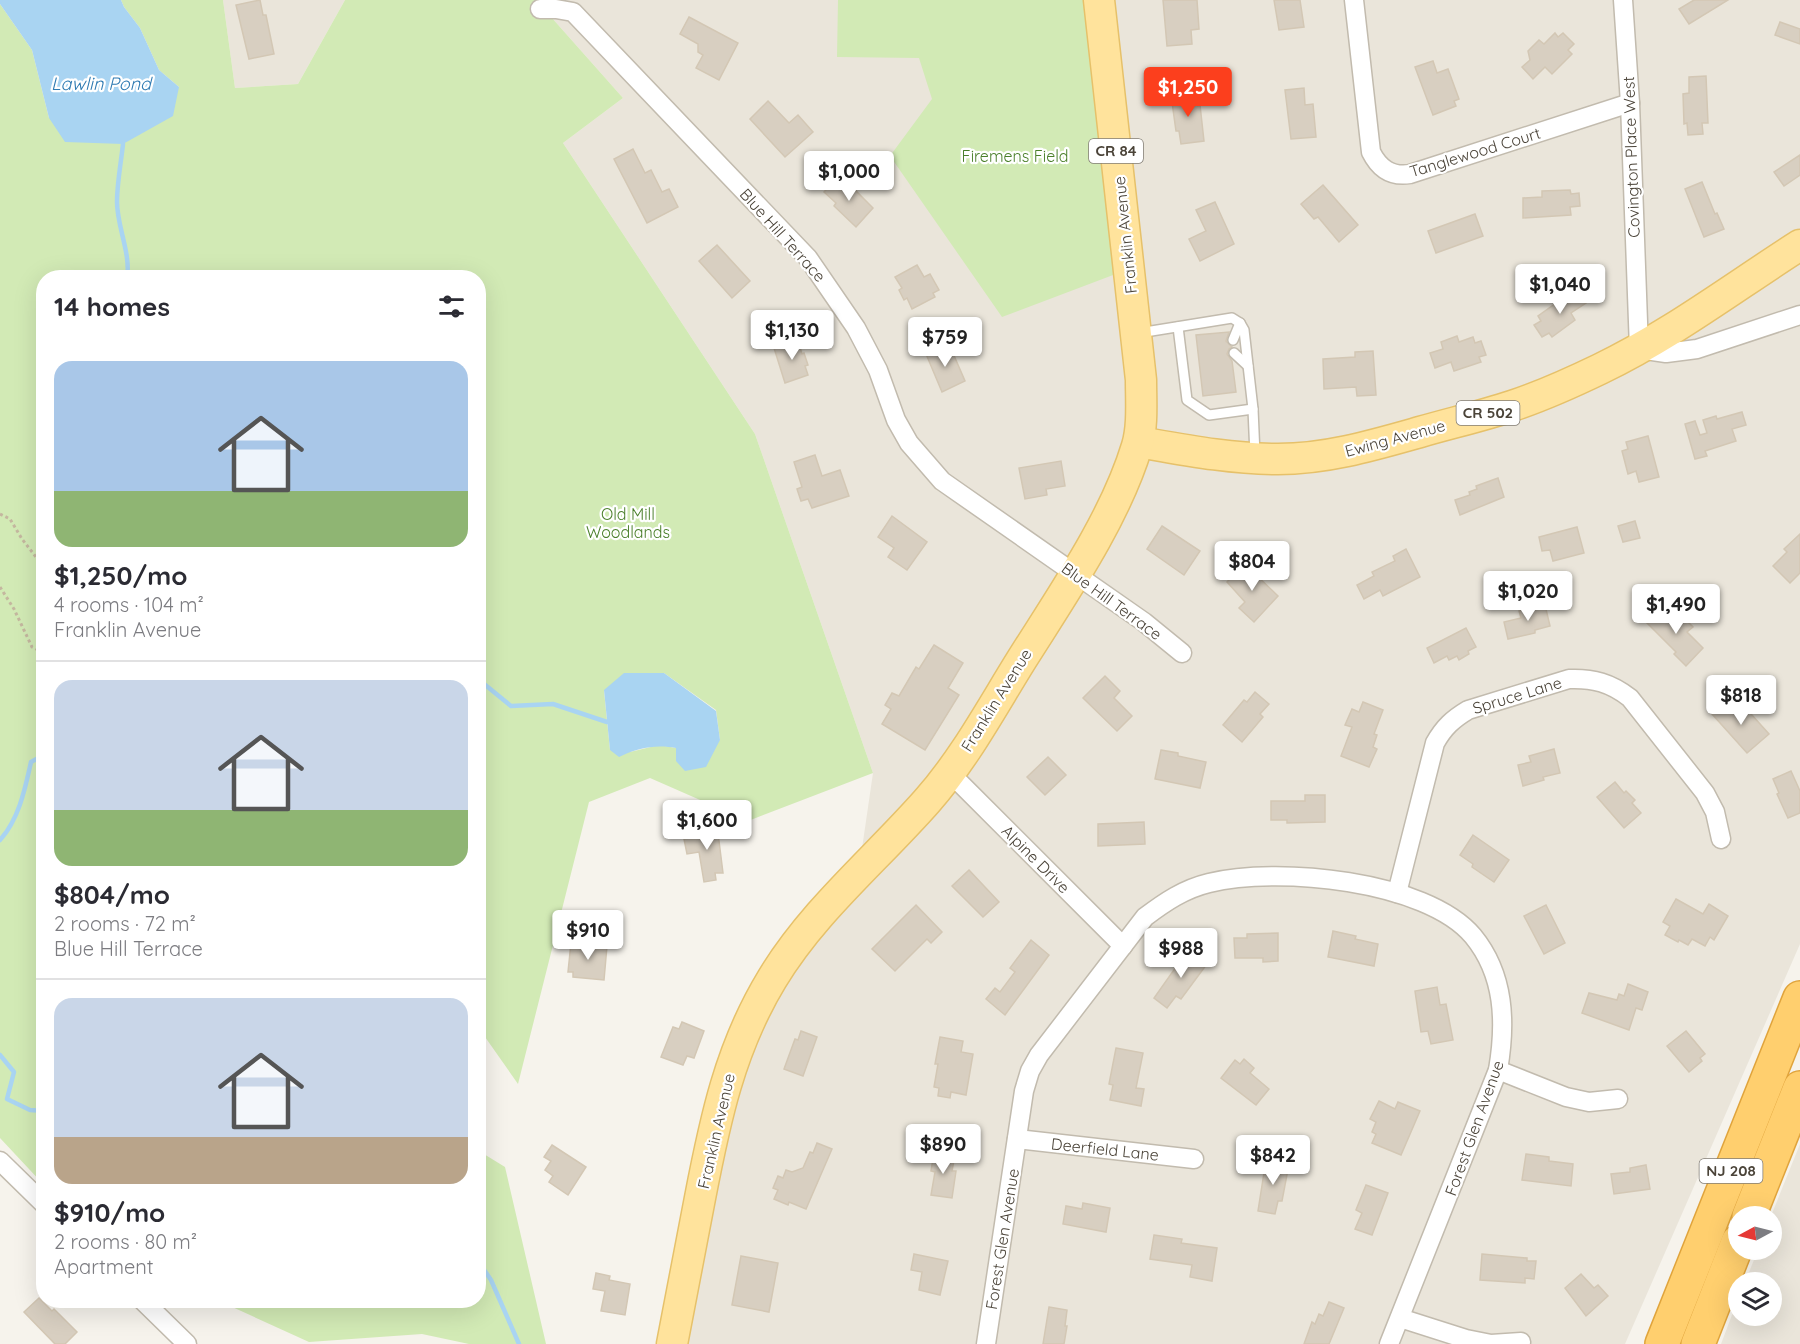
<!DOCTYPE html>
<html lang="en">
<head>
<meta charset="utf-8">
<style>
  body { margin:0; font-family:Quicksand,sans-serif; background:#f2f2f3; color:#2b2b33; height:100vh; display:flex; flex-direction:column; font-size:22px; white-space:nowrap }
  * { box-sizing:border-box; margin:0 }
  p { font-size:20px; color:#7c7c81 }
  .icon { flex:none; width:33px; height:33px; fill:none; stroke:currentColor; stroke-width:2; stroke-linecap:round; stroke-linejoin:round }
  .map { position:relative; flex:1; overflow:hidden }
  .panel { position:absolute; left:36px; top:270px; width:450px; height:1038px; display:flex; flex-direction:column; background:#fff; border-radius:24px; box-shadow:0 6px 24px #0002 }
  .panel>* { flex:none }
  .needle { width:39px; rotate:263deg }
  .tools { position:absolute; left:1728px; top:1206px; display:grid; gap:12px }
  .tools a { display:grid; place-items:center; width:54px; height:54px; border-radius:50%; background:#fff; box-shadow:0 6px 24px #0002; font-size:30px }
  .price { position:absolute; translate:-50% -51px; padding:0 14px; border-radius:6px; background:#fff; color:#222; font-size:20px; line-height:39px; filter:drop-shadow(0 2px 3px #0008) }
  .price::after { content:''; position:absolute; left:50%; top:36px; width:18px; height:14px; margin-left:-9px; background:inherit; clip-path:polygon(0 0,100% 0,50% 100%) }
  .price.active { background:#fc3f1d; color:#fff }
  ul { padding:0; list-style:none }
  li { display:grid; align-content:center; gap:12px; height:318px; padding:0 18px }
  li+li { border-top:2px solid #e1e1e2 }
  li span { display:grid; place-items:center; height:186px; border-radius:18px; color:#555 }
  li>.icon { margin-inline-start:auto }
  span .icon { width:108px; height:108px; fill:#fffc; stroke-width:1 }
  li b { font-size:26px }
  h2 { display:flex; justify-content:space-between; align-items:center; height:72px; padding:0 18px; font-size:26px }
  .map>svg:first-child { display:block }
  .residential { fill:#eae5da }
  .green { fill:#d2eab5; fill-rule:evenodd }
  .water { fill:#a9d4f2 }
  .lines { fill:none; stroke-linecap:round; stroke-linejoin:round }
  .stream { stroke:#a9d4f2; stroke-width:4.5 }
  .building { fill:#d8cfc1; stroke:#d3c7b4; stroke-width:1.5 }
  .lane-casing { stroke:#c2bbae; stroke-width:12 }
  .street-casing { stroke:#c2bbae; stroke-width:21 }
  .primary-casing { stroke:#e6c16a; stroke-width:33 }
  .highway-casing { stroke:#e0a43c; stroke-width:36 }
  .path { stroke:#c4b79f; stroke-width:3; stroke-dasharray:3 3; stroke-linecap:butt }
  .lane { stroke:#fff; stroke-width:9 }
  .street { stroke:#fff; stroke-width:18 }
  .primary { stroke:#ffe39c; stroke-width:30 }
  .highway { stroke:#ffcf6e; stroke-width:33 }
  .labels { text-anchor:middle; stroke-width:4.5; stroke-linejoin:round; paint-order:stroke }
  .shield { fill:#fff; stroke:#817c74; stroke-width:1.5 }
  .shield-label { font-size:15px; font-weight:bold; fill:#4b4439 }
  .street-label { font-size:16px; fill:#4b4439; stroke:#fff }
  .park-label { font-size:16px; fill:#4a7f2a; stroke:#fff }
  .water-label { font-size:18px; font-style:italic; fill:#2e7ab2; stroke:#fff }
</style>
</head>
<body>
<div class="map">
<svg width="1800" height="1344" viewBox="0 0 1800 1344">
  <rect width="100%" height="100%" fill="#f6f3ec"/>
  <g class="residential">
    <polygon points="223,0 345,0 298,84 235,88"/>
    <polygon points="536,0 1800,0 1800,944 1625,1344 677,1344 754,1026 859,869 873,773 755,434 563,143 623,98"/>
    <polygon points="1800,1144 1800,1344 1721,1344 1738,1299 1738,1316 1772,1316 1772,1282 1745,1282 1758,1250 1772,1250 1771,1216"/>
  </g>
  <g class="green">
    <path d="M121 0H223L235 88 298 84 345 0H536L623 98 563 143 755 434 873 773 748 821 650 778 589 802 518 1084 478 1027V278H44L43 1184 0 1138V4L32 50 49 118 179 87 159 70 140 28 124 7ZM664 673 716 710 720 740 676 748 659 745 630 752 610 750 604 691Z"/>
    <polygon points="838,0 1099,0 1129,269 1002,317 890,156 932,99 919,58 837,57"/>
    <polygon points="479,1151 505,1167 546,1344 469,1344 422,1334 309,1342 219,1301 478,1300"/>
  </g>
  <g class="water">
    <polygon points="0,0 121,0 124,7 140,28 159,70 179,87 173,116 123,144 65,142 49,118 32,50 0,4"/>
    <path d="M624 673H664L716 711 720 740 706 767 685 771 676 761V748C656 744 637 748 619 757L610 750 604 690Z"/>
  </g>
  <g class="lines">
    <g class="stream">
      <path d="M123 144C121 163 117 183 117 202 117 227 131 253 127 278"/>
      <polyline points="478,679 511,706 553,704 607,722"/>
      <path d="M0 840C19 819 25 789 31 762L44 755"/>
      <polyline points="0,1055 14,1072 7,1099 30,1110 44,1111"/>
      <polyline points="478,1261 491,1280 519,1344"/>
    </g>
  </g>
  <g class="building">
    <polygon points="260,0 263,15 266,15 274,54 249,59 236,5"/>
    <polygon points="1163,0 1197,0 1199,29 1191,30 1192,44 1167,46"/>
    <polygon points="1274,0 1300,0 1304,27 1279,30"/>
    <polygon points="1694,0 1728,0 1689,24 1679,9"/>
    <polygon points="689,17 738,43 719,80 696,68 703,55 698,52 698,44 680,34"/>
    <polygon points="1780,22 1800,29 1800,44 1775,35"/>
    <polygon points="1555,33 1558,37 1563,33 1574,44 1568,50 1572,54 1552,74 1545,67 1533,79 1522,67 1530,60 1528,51 1539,40 1544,44"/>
    <polygon points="1433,61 1437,73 1448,69 1459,99 1454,101 1456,106 1433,115 1415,67"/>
    <polygon points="1706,76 1708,123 1702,123 1703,134 1688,135 1687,123 1684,124 1683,94 1689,93 1689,77"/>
    <polygon points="1304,88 1305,105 1313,104 1316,137 1291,139 1285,90"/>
    <polygon points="1196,92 1198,106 1200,105 1204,141 1181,144 1179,131 1176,131 1171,95"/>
    <polygon points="768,101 789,123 798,115 813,132 785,157 750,119"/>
    <polygon points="633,149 645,173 651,170 662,192 669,189 678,207 647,223 614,159"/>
    <polygon points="1800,155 1800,175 1784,186 1774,172"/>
    <polygon points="837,178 849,191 852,187 873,208 856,227 834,206 836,203 824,192"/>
    <polygon points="1702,182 1715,214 1717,213 1724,229 1704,237 1685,189"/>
    <polygon points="1323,185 1358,225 1339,242 1318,217 1314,219 1301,204"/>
    <polygon points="1570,190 1571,194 1579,193 1580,206 1570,207 1571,215 1523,218 1523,198 1542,197 1542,191"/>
    <polygon points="1215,202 1234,244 1200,261 1189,239 1206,231 1196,210"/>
    <polygon points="1475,214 1483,236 1436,253 1428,231"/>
    <polygon points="717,245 750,281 732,298 699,261"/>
    <polygon points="917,265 924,277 930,274 939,290 933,293 935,297 912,309 907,298 904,300 899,290 902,288 895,277"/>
    <polygon points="1576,289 1586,303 1571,313 1575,320 1552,337 1549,333 1542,337 1534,325 1541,321 1538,316"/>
    <polygon points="1229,332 1226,341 1232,347 1229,349 1227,354 1232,361 1236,392 1203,396 1196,335"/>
    <polygon points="1457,336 1459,342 1473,337 1475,343 1481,341 1486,355 1479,357 1481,362 1454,371 1451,362 1435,368 1430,353 1443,349 1441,342"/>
    <polygon points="798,340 802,354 804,353 808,365 805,366 808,375 785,383 774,348"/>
    <polygon points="949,344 965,381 942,392 926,354"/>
    <polygon points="1373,351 1376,395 1357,396 1356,387 1324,389 1323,359 1355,357 1355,352"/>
    <polygon points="1742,412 1746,425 1732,429 1736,441 1705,451 1707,456 1695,459 1685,424 1695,421 1700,435 1707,433 1703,420 1716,416 1717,419"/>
    <polygon points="1648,436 1659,477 1639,482 1636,471 1628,474 1622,451 1628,449 1626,442"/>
    <polygon points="815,455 822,476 840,470 849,496 812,508 808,499 801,501 797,489 802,487 794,462"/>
    <polygon points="1061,461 1065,486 1046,489 1047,495 1025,499 1019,468"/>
    <polygon points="1498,478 1504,497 1460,515 1455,500 1470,495 1469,492 1477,489 1476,486"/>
    <polygon points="892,516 927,542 907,570 888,557 894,548 878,537"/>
    <polygon points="1635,521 1640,538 1623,542 1618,526"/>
    <polygon points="1162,526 1200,551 1184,575 1147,549"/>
    <polygon points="1577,527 1584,553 1553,561 1550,550 1542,551 1539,537"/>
    <polygon points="1800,534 1800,573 1790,583 1773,566 1787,552 1784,549"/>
    <polygon points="1406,549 1420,577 1383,596 1380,590 1364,599 1357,585 1374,576 1372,572 1395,561 1393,556"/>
    <polygon points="1244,563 1278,596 1254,622 1239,608 1245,602 1227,582"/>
    <polygon points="1545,605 1550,626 1535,630 1535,633 1508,639 1504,622 1521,618 1519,611"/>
    <polygon points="1659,609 1671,620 1679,613 1693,627 1687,632 1703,648 1686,666 1674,654 1676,652 1646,622"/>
    <polygon points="1466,628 1476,647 1468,651 1469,654 1459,660 1457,656 1449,660 1447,656 1434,663 1427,648"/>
    <polygon points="934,645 963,663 948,688 959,695 925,750 882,724 891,709 885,705 892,693 899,696 916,667 919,669"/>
    <polygon points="1105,676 1120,691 1114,698 1132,716 1117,731 1083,698"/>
    <polygon points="1255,692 1269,704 1260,714 1263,717 1242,742 1223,725 1244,700 1247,702"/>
    <polygon points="1727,701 1735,711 1743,705 1769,734 1747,753 1712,714"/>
    <polygon points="1363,702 1383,710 1374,734 1377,735 1373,747 1377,749 1369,767 1341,756 1352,727 1345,725 1352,709 1359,712"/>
    <polygon points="1554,749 1560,773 1543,777 1544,780 1523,786 1518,765 1531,762 1529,756"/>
    <polygon points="1161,750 1178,753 1178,756 1206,762 1200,788 1155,779"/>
    <polygon points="1048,757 1066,775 1045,795 1027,777"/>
    <polygon points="1791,771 1800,791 1800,813 1788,818 1777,794 1779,793 1773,779"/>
    <polygon points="1615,782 1624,793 1626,791 1635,800 1632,803 1641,813 1624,828 1597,797"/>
    <polygon points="1305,795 1325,795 1325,822 1287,823 1287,820 1271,820 1271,801 1305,801"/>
    <polygon points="1144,822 1145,844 1098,846 1098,824"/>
    <polygon points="717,825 723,873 715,873 716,880 704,882 699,852 687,854 684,839 695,837 693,828"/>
    <polygon points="1473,835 1509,860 1494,882 1472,867 1473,864 1460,855"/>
    <polygon points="969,870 999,902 983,917 952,886"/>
    <polygon points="1676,899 1703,914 1709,904 1728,916 1714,940 1710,937 1705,946 1692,939 1688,945 1679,940 1678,942 1665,935 1670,926 1663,922"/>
    <polygon points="916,905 942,932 931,943 927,939 895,971 872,949"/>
    <polygon points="1546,905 1565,943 1544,954 1524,916"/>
    <polygon points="1333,931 1356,936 1355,939 1378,944 1374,966 1328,957"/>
    <polygon points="1278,933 1278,961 1263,962 1263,958 1235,958 1234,938 1247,938 1247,934"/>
    <polygon points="1031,940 1049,955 1005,1015 986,999 995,988 1000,992 1015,972 1010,968"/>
    <polygon points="571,943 607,946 604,980 573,977 573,972 568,972"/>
    <polygon points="1188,950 1207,964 1181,999 1176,996 1167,1008 1154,998"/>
    <polygon points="1628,984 1648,992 1642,1010 1636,1008 1629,1030 1582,1013 1589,993 1617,1000 1619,994 1624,996"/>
    <polygon points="1437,987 1440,1005 1446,1004 1453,1040 1431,1044 1428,1031 1421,1032 1415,991"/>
    <polygon points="682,1022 704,1031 694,1058 687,1056 683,1065 661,1057 673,1027 679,1029"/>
    <polygon points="801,1031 817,1037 803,1076 784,1069 795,1039 798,1040"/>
    <polygon points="1686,1031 1705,1054 1700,1058 1702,1061 1689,1072 1667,1046"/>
    <polygon points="940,1037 963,1041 961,1052 973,1054 966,1095 951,1092 950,1098 938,1096 939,1088 934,1087 938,1064 935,1064"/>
    <polygon points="1116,1048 1143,1053 1136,1088 1144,1089 1141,1106 1110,1100 1113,1085 1109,1084"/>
    <polygon points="1244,1059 1254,1068 1250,1073 1269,1089 1256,1105 1221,1078 1235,1060 1240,1064"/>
    <polygon points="1379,1101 1395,1109 1398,1102 1420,1111 1401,1155 1372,1143 1376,1134 1372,1132 1376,1122 1370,1119"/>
    <polygon points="817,1143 832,1149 806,1209 789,1202 788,1205 774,1199 778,1190 773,1188 778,1176 783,1178 786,1170 792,1172 803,1168 810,1152 813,1153"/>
    <polygon points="552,1145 586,1167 568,1195 549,1182 553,1176 545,1170 551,1161 544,1157"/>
    <polygon points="934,1152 955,1155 952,1171 956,1171 952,1198 931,1195 935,1172 931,1171"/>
    <polygon points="1526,1154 1549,1157 1549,1161 1573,1164 1571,1186 1522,1180"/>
    <polygon points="1266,1160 1289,1164 1282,1201 1278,1201 1275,1214 1258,1211"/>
    <polygon points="1646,1165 1650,1189 1614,1194 1611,1174 1630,1172 1630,1168"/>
    <polygon points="1366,1185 1388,1193 1372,1235 1355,1229 1362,1213 1356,1210"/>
    <polygon points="1083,1203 1110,1208 1106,1232 1063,1224 1066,1206 1082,1209"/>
    <polygon points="1154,1235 1182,1239 1181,1243 1217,1248 1212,1281 1190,1277 1192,1265 1150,1259"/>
    <polygon points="914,1254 948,1261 940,1295 919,1290 922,1272 911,1270"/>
    <polygon points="1482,1254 1527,1258 1527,1261 1536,1261 1534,1279 1525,1278 1525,1283 1480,1280"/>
    <polygon points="741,1256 778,1263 769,1312 732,1305"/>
    <polygon points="596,1273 610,1276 609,1280 630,1284 625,1315 601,1311 605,1291 593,1289"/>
    <polygon points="1581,1274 1594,1288 1598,1285 1608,1296 1586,1316 1565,1288"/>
    <polygon points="39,1298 52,1311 54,1309 77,1332 65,1344 55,1344 24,1312"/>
    <polygon points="1329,1302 1344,1308 1329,1344 1304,1344 1312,1322 1315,1324 1319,1314 1323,1316"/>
    <polygon points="1049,1307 1067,1310 1065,1326 1067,1326 1064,1344 1043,1344"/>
  </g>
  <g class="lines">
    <defs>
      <g id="lane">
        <polyline points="1178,327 1187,400 1209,415 1253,409"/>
        <polyline points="1139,333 1232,318 1240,323 1244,330 1253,409 1255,455"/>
        <polyline points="1233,340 1240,323"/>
        <polyline points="1234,353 1248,366"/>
      </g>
      <g id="street">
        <path d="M1354 0 1371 152C1379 168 1391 177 1410 174L1630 103"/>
        <polyline points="1623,0 1630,103 1639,349 1666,353 1697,349 1800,315"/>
        <polyline points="540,9 556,9 573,12 808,258 856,328 878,370 896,420 909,443 942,481 1144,622 1182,653"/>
        <polyline points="950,773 1123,946"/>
        <path d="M1397 893 1435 743C1444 727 1453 719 1468 710L1569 679C1593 678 1611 683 1630 698L1705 793 1715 812 1721 839"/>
        <polyline points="1498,1070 1566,1097 1589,1102 1618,1099"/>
        <polyline points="1017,1139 1194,1159"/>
        <polyline points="0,1161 44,1204"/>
        <polyline points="142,1300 187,1344"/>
        <polyline points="1400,1318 1466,1339 1491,1344 1521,1342"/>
        <path d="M986 1344 1024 1091 1030 1071 1039 1055 1145 917C1165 902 1184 889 1209 883 1276 866 1426 880 1473 936 1505 975 1506 1023 1498 1070L1389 1344"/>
      </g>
      <g id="primary">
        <path d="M1139 442C1185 450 1231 459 1278 459 1327 459 1374 445 1420 432 1451 423 1482 416 1512 406 1542 396 1571 383 1600 369 1671 335 1734 287 1800 245"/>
        <path d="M672 1344C681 1295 691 1247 700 1198 715 1120 730 1048 772 979 813 911 875 860 927 801 965 758 992 707 1022 659 1063 594 1115 519 1137 446 1143 426 1141 401 1141 380L1099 0"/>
      </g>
      <g id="highway">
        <polyline points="1749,1216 1800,1088"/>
        <polyline points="1662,1344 1800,998"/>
        <polyline points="1698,1344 1738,1242"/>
      </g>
    </defs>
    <use href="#lane" class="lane-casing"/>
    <use href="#street" class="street-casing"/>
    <use href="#primary" class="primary-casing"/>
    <use href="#highway" class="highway-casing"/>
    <g class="path">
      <polyline points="0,514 10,519 22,539 43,566 44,572"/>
      <polyline points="0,587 14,609 32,647 44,653"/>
    </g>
    <use href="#lane" class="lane"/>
    <use href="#street" class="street"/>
    <use href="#primary" class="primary"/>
    <use href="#highway" class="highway"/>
  </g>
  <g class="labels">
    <g class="shield">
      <rect x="1089" y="139" width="54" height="24" rx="4.5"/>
      <rect x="1456.5" y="401" width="63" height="24" rx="4.5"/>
      <rect x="1699.5" y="1159" width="63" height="24" rx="4.5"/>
    </g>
    <g class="shield-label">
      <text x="1116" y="156">CR 84</text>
      <text x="1488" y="418">CR 502</text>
      <text x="1731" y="1176">NJ 208</text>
    </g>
    <g class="street-label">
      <text transform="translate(1475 152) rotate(-17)" y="6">Tanglewood Court</text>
      <text transform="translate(1631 157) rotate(-92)" y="6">Covington Place West</text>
      <text transform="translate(783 235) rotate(48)" y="6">Blue Hill Terrace</text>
      <text transform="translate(1125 235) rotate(-96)" y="6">Franklin Avenue</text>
      <text transform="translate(1395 438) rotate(-15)" y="6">Ewing Avenue</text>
      <text transform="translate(1112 601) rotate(36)" y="6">Blue Hill Terrace</text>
      <text transform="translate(1517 695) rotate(-17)" y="6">Spruce Lane</text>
      <text transform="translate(996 700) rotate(-58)" y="6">Franklin Avenue</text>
      <text transform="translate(1036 859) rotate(45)" y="6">Alpine Drive</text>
      <text transform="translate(1474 1128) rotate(-70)" y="6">Forest Glen Avenue</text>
      <text transform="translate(716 1131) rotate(-77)" y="6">Franklin Avenue</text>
      <text transform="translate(1105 1149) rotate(6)" y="6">Deerfield Lane</text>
      <text transform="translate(1002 1239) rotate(-81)" y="6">Forest Glen Avenue</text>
    </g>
    <g class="park-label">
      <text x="1015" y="162">Firemens Field</text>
      <text x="628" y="520">Old Mill<tspan x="628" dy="18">Woodlands</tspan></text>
    </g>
    <g class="water-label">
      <text x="101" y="90">Lawlin Pond</text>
    </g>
  </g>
</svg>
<div class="tools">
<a><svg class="needle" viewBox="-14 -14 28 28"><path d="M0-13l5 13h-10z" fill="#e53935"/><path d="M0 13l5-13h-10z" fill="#7c7c81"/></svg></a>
<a><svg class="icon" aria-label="layers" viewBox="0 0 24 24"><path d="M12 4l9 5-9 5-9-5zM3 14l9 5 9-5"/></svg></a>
</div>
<b class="price active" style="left:1188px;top:118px">$1,250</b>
<b class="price" style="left:849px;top:202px">$1,000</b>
<b class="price" style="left:1560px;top:315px">$1,040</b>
<b class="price" style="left:792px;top:361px">$1,130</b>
<b class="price" style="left:945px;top:368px">$759</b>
<b class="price" style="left:1252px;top:592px">$804</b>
<b class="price" style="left:1528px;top:622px">$1,020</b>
<b class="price" style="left:1676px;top:635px">$1,490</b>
<b class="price" style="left:1741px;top:726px">$818</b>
<b class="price" style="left:707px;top:851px">$1,600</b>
<b class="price" style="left:588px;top:961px">$910</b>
<b class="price" style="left:1181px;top:979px">$988</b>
<b class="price" style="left:943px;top:1175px">$890</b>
<b class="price" style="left:1273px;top:1186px">$842</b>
<section class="panel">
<h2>14 homes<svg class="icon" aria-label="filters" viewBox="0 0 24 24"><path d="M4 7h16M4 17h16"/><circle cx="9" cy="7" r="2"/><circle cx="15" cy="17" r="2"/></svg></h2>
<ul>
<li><span style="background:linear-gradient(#a9c7e8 70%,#8fb573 0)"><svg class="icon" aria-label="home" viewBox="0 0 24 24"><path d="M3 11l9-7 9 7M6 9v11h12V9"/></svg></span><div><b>$1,250/mo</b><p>4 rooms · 104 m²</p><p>Franklin Avenue</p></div></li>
<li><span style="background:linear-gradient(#c9d6e8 70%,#8fb573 0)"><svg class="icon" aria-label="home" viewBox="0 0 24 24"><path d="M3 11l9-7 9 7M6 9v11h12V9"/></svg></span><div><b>$804/mo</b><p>2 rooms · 72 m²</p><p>Blue Hill Terrace</p></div></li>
<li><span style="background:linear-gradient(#c9d6e8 75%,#b9a48a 0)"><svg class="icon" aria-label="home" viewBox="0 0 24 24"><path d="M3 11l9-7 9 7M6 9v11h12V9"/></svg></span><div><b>$910/mo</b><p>2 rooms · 80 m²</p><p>Apartment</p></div></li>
</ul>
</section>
</div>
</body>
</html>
